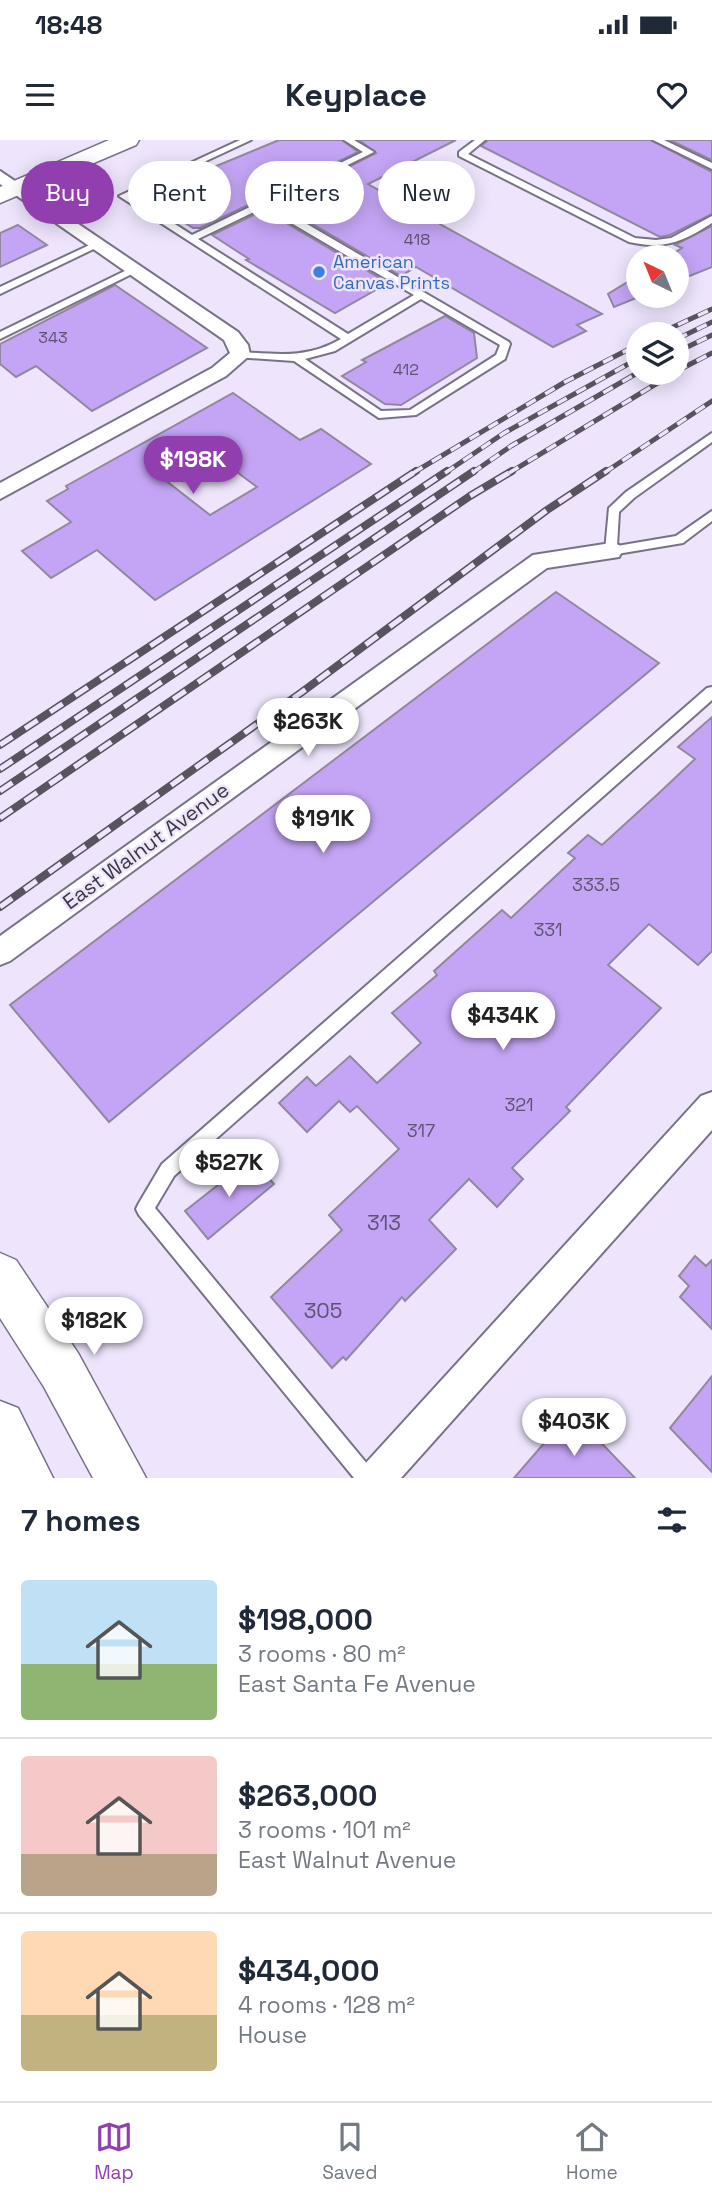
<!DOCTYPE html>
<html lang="en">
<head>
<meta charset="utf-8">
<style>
  body { margin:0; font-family:"Space Grotesk",sans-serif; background:#f2f2f3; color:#1f2937; height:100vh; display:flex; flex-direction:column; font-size:26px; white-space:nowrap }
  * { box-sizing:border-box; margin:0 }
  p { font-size:23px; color:#747a83 }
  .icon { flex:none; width:38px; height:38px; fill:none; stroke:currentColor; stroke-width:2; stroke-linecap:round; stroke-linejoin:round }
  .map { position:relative; height:1338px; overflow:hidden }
  .drawer { display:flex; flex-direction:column; background:#fff; flex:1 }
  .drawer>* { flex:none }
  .guide { position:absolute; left:21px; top:21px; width:670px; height:63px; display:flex; gap:14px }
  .needle { width:46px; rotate:317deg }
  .fabs { position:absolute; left:626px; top:105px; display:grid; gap:14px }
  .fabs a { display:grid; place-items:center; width:63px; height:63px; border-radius:50%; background:#fff; box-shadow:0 4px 18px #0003; font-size:35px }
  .price { position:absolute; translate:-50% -60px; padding:0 16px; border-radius:24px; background:#fff; color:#222; font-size:23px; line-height:46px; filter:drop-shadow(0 2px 4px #0008) }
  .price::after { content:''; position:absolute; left:50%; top:42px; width:21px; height:16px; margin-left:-10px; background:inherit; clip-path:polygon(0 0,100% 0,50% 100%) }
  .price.selected { background:#913fae; color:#fff }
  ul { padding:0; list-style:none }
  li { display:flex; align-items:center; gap:21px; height:175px; padding:0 21px }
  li+li { border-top:2px solid #e0e1e3 }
  li span { display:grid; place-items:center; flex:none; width:196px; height:140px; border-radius:7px; color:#555 }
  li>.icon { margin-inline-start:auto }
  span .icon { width:84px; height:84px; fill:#fffc; stroke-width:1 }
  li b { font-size:30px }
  h2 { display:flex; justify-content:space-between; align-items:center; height:84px; padding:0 21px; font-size:30px }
  .pill { padding:0 24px; border-radius:32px; background:#fff; box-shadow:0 4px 18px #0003; font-size:24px; line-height:63px }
  .pill.selected { background:#913fae; color:#fff }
  .status { display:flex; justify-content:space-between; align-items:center; height:49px; padding:0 35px; background:#fff; direction:ltr }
  .status svg { height:19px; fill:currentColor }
  header { display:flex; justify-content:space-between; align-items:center; height:91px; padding:0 21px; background:#fff; font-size:32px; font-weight:800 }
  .menu { display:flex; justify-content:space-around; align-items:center; height:98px; border-top:2px solid #e0e1e3; background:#fff; font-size:19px; color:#747a83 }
  .menu a { display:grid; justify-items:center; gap:4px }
  .menu .selected { color:#913fae }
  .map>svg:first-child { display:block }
  .building { fill:#c4a5f5; stroke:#90889e; stroke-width:2; fill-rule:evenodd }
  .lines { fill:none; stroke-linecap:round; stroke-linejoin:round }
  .lane-casing { stroke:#797287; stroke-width:4 }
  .street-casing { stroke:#797287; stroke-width:4 }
  .secondary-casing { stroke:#797287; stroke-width:3 }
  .lane { fill:#fff; fill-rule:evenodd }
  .street { fill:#fff; fill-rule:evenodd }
  .secondary { fill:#fff; fill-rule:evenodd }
  .rail-far1-casing { stroke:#58535f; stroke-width:5 }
  .rail-casing { stroke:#58535f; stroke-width:8 }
  .rail-far1 { stroke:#eee5fd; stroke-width:3.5; stroke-dasharray:11; stroke-linecap:butt }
  .rail { stroke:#eee5fd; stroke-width:5; stroke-dasharray:15; stroke-linecap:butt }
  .shop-dot { fill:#3f7fe0; stroke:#eee5fd; stroke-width:2.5 }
  .labels { text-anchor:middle; stroke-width:5; stroke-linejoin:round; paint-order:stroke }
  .far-number-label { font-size:16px; fill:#5e536f }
  .far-shop-label { font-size:18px; fill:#366cbe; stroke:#eee5fd; text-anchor:start }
  .number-label { font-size:18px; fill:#5e536f }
  .street-label { font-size:21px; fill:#3c3842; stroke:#eee5fd }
  .near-number-label { font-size:21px; fill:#5e536f }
</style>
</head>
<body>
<div class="status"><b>18:48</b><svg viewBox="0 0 49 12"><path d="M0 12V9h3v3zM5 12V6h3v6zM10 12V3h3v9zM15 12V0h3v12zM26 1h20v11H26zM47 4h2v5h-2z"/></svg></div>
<header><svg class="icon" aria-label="menu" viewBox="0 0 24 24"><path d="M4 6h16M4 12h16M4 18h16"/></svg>Keyplace<svg class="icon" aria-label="heart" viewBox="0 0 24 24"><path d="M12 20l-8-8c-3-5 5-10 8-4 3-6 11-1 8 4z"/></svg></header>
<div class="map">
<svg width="712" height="1338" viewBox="0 0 712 1338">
  <rect width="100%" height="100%" fill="#eee5fd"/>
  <g class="building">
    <polygon points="279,0 342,0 358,12 200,88 193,88 150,60 214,27"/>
    <polygon points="359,0 456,0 368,44 602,174 577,185 586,191 553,207 416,127 401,136 277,63 376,13"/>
    <polygon points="488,0 651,0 712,32 712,74 670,95 660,97 481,6"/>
    <polygon points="670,0 712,0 712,20"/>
    <polygon points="264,70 388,143 335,173 246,120 249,119 212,95"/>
    <polygon points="18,85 47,105 0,127 0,93"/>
    <polygon points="712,86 712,127 677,141 677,117 667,117 682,108 675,105"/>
    <polygon points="639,135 641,156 614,167 608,154"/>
    <polygon points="115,145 207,208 92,271 36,226 16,237 0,224 0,204"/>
    <polygon points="445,176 474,193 477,218 401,265 385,264 342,236 366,222 362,220"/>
    <path d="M233 253 300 300 321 289 371 324 155 460 97 410 51 438 22 411 71 382 47 361 68 349 66 346ZM206 309 257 347 210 375 160 336Z"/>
    <polygon points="556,452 659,523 109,982 10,865"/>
    <polygon points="712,577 712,811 698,825 649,784 608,825 661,868 566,967 570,971 512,1028 523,1039 497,1067 469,1039 429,1080 456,1109 405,1161 402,1157 346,1220 343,1217 332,1228 271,1157 342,1090 329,1075 399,1009 357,966 350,972 339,961 307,992 279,963 307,937 316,946 350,916 377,943 421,903 392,873 437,835 434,831 502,770 511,778 575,718 568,713 588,695 602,705 659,653 695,619 678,607"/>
    <polygon points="251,1019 274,1044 208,1099 185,1071"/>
    <polygon points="695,1116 706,1126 712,1120 712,1189 680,1157 689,1146 679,1136"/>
    <polygon points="712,1236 712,1332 670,1288"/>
    <polygon points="559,1286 586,1287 635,1338 514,1338"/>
  </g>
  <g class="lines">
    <defs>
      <g id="lane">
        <path d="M240 0H251L131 56 192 95 363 12 344 0H354L374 12 271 63 509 202 510 204 505 219 416 275 379 278 294 221 236 217 235 215 240 212C277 214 307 219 341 199L119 56ZM264 67 414 155 348 194 198 99ZM421 159 500 205 496 215 410 270 381 271 305 219 335 211Z"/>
        <path d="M475 0H485L468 14 635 98 656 100 671 98 712 76V83C682 102 665 110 629 102L459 16V12Z"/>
        <polygon points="653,0 664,0 712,23 712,29"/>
        <polygon points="96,102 104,104 0,154 0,147"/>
        <polygon points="135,126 138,127 138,131 0,199 0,192"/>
        <polygon points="712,293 712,302 634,358 619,372 617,406 676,396 712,371 712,381 683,403 611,415 607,414 605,411 609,368 626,352"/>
        <polygon points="712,547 712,560 174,1036 155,1068 373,1331 376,1338 354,1338 139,1075 136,1069 139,1063 162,1024 707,548"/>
      </g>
      <g id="street">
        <polygon points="0,31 238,192 248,205 250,215 226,236 0,359 0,343 212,228 230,213 224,200 0,44"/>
        <polygon points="611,403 619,405 622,411 619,417 547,428 10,821 0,825 0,796 533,415"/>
        <polygon points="712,952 712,990 401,1338 359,1338 364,1325 701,956"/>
      </g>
      <g id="secondary">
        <polygon points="109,0 139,0 136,5 0,63 0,47"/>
        <polygon points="0,1113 16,1120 78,1213 146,1338 93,1338 44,1247 0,1178"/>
        <polygon points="0,1261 18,1268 53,1338 0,1338"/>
      </g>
    </defs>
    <use href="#lane" class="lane-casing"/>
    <use href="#street" class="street-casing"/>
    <use href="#secondary" class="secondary-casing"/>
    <use href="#lane" class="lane"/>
    <use href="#street" class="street"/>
    <use href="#secondary" class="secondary"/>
    <defs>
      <g id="rail-far1">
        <polyline points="658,194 712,169"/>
        <polyline points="677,199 712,182"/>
        <polyline points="677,212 712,195"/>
        <polyline points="677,231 712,213"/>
        <polyline points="413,333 565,242 639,204"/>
        <polyline points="445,333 504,293 639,218"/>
        <polyline points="472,333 511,306 639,232"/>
        <polyline points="509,333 674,233"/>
        <polyline points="604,333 712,261"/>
      </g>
      <g id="rail">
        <polyline points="0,605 416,331"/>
        <polyline points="0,629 447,331"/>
        <polyline points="0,651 474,331"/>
        <polyline points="0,678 470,356 512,331"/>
        <polyline points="0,767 302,552 547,370 606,331"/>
      </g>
    </defs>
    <use href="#rail-far1" class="rail-far1-casing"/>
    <use href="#rail" class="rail-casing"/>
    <use href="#rail-far1" class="rail-far1"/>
    <use href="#rail" class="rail"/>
  </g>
  <circle class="shop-dot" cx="319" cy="132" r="7"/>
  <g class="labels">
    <g class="far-number-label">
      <text x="417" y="105">418</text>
      <text x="53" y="203">343</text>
      <text x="406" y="235">412</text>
    </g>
    <g class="far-shop-label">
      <text x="333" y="128">American<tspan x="333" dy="21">Canvas Prints</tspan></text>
    </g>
    <g class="number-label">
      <text x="596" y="751">333.5</text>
      <text x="548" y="796">331</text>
      <text x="519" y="971">321</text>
      <text x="421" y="997">317</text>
    </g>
    <g class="street-label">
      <text transform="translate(146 706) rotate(-36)" y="7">East Walnut Avenue</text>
    </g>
    <g class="near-number-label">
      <text x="384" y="1090">313</text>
      <text x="323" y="1178">305</text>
    </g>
  </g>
</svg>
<div class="fabs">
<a><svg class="needle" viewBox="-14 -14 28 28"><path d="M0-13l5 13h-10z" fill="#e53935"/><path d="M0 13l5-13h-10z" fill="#747a83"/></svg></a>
<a><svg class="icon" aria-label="layers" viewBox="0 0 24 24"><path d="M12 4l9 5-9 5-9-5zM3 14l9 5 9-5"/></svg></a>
</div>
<b class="price selected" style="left:193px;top:356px">$198K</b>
<b class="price" style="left:308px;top:618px">$263K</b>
<b class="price" style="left:323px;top:715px">$191K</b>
<b class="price" style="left:503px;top:912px">$434K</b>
<b class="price" style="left:229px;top:1059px">$527K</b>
<b class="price" style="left:94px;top:1217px">$182K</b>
<b class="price" style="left:574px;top:1318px">$403K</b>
<div class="guide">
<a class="pill selected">Buy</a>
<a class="pill">Rent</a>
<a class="pill">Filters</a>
<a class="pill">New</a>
</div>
</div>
<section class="drawer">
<h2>7 homes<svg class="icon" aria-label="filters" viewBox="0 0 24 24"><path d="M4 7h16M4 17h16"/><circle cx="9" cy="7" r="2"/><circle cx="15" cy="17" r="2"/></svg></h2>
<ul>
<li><span style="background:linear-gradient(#bfe0f5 60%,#8fb573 0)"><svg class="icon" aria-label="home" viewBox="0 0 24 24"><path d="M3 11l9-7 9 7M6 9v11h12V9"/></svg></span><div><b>$198,000</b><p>3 rooms · 80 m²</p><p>East Santa Fe Avenue</p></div></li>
<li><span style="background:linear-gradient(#f6c9c9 70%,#b9a48a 0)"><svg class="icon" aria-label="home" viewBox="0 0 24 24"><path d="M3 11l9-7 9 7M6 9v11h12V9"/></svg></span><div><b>$263,000</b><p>3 rooms · 101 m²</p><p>East Walnut Avenue</p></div></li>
<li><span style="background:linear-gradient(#ffd9b3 60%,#c2b280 0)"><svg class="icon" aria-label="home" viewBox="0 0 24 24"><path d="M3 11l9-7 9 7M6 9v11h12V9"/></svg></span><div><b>$434,000</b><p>4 rooms · 128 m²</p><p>House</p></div></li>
</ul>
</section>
<nav class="menu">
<a class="selected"><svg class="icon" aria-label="map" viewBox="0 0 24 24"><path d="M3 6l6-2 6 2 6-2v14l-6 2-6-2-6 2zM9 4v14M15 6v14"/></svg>Map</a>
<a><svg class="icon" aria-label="saved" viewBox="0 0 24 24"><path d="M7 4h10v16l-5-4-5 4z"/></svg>Saved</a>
<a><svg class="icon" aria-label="home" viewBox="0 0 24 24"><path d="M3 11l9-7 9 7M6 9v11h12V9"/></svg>Home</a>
</nav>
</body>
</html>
